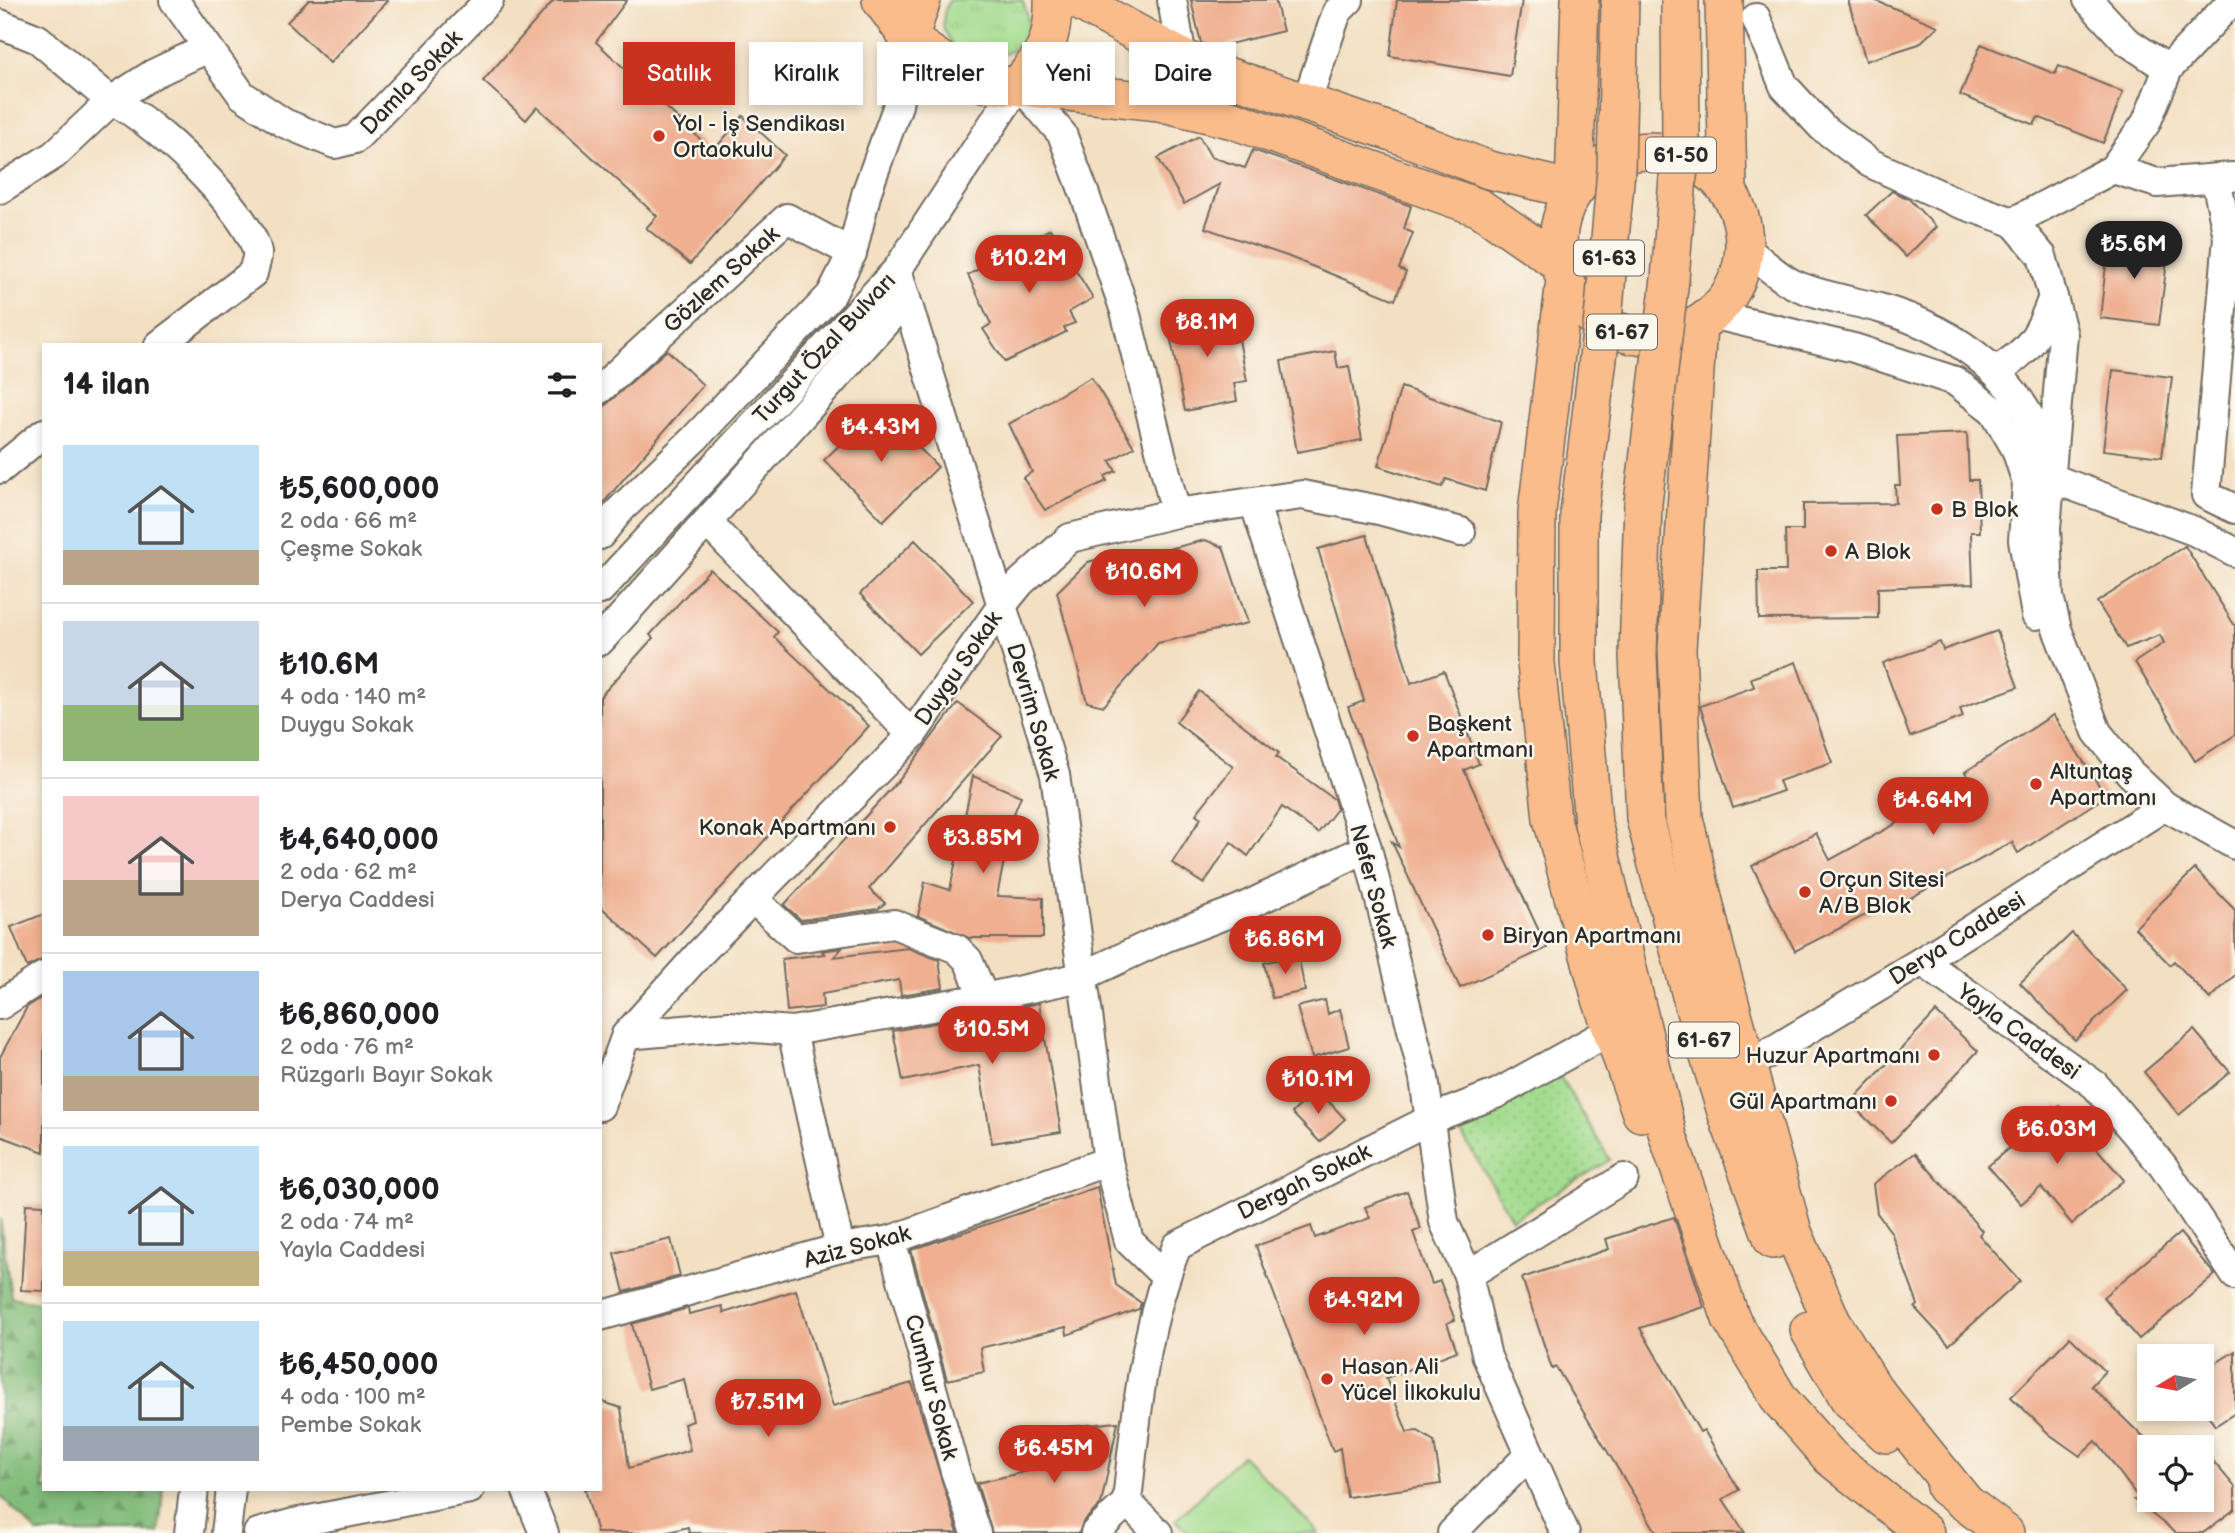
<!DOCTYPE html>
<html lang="tr">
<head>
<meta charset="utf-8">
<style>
  body { margin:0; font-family:"Balsamiq Sans",sans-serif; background:#f6f6f6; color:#202124; height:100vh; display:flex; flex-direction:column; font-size:26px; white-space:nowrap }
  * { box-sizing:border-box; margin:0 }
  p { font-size:23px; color:#757577 }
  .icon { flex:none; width:38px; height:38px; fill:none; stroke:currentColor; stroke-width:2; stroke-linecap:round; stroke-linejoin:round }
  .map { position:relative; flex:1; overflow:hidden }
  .panel { position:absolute; left:42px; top:343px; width:560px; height:1148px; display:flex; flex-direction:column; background:#fff; border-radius:0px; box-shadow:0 4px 10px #0003 }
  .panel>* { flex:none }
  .banner { position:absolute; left:623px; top:42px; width:665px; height:63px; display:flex; gap:14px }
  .needle { width:46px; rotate:260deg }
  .fabs { position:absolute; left:2137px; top:1344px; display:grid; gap:14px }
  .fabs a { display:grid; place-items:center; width:77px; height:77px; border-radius:0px; background:#fff; box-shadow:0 4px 10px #0003; font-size:35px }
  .price { position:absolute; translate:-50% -60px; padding:0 16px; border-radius:24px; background:#c8321e; color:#fff; font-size:23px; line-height:46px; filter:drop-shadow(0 2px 4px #0008) }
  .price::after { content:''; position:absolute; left:50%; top:42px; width:21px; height:16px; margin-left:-10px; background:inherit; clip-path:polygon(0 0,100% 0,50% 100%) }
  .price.active { background:#222; color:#fff }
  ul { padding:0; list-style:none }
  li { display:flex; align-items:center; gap:21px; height:175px; padding:0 21px }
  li+li { border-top:2px solid #e0e0e0 }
  li span { display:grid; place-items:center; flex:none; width:196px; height:140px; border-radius:0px; color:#555 }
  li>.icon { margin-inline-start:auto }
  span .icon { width:84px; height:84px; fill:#fffc; stroke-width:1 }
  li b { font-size:30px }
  h2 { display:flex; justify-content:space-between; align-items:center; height:84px; padding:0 21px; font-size:30px }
  .chip { padding:0 24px; border-radius:0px; background:#fff; box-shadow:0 4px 10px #0003; font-size:24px; line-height:63px }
  .chip.active { background:#c8321e; color:#fff }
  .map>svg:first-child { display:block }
  .grass { fill:url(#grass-tufts); stroke:#67845d; stroke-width:2 }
  .forest { fill:url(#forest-firs); stroke:#567452; stroke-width:2 }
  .park { fill:url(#park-dots); stroke:#67845d; stroke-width:2 }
  .pitch { fill:#a3dc8f; stroke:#67845d; stroke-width:2 }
  .building { fill:#efaf90 }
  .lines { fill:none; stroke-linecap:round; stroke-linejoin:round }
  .minor-casing { stroke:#716a60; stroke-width:32 }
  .major-casing { stroke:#716a60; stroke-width:40 }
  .minor { stroke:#fff; stroke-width:28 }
  .major { stroke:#fabc8b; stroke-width:37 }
  .major-bridge-casing { stroke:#716a60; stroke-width:40; stroke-linecap:butt }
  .major-bridge { stroke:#fabc8b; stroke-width:37 }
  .poi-dot { fill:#c8321e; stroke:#fbf7ec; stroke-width:2.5 }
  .labels { text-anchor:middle; stroke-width:5; stroke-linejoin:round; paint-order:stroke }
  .shield { fill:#fbf7ec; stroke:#696865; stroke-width:2 }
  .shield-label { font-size:21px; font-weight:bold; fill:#2b2b2b }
  .street-label { font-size:23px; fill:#2b2b2b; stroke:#fbf7ec }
  .poi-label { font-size:23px; fill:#2b2b2b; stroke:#fbf7ec; text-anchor:start }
</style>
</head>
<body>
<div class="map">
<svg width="2235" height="1533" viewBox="0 0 2235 1533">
  <defs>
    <pattern id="grass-tufts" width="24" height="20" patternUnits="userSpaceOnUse" patternTransform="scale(1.75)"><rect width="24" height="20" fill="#a3dc8f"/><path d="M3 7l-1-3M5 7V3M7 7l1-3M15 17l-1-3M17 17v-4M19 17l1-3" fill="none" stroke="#8cbd7c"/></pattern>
    <pattern id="forest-firs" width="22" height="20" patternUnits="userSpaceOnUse" patternTransform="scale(1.75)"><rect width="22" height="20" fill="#82bc7a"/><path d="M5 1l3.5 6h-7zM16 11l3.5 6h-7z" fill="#6b9964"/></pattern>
    <pattern id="park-dots" width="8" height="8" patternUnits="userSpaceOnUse" patternTransform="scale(1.75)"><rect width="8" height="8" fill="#a3dc8f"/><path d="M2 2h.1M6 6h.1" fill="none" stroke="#8cbd7c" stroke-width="1.8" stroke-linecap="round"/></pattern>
  </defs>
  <rect width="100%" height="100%" fill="#fbf7ec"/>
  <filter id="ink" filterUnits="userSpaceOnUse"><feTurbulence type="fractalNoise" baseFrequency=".0143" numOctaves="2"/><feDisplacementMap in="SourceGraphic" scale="14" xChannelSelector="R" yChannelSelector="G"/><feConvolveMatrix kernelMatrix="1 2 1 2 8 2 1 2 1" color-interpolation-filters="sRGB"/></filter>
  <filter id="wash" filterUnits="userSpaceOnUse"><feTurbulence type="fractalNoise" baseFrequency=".00686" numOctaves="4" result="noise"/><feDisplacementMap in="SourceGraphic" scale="28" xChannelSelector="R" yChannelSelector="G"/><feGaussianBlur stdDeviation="1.57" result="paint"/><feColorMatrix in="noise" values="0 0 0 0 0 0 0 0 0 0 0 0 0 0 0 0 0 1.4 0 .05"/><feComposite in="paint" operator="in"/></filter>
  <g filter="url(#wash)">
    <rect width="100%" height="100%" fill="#f3dfc2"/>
    <path class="grass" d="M949 0H1022C1057 78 914 73 949 0Z"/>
    <polygon class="forest" points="0,1218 11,1297 44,1303 44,1489 163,1489 159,1533 37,1533 0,1495"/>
    <polygon class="park" points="1558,1073 1610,1160 1512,1219 1460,1131"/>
    <polygon class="pitch" points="1242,1455 1319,1533 1189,1533 1176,1520"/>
    <g id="blocks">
      <g class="building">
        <polygon points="309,0 388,0 330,63 287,22"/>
        <polygon points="554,0 627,0 596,42 713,151 743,116 785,155 690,264 646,228 657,216 537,107 526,120 483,81"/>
        <polygon points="1191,0 1275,0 1283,31 1213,48 1201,43"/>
        <polygon points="1397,0 1522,0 1510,76 1390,56"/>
        <polygon points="1848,0 1874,0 1938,26 1919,44 1866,61"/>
        <polygon points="1981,44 2055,74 2059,66 2123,92 2103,143 2038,117 2034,125 1960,95"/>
        <polygon points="1199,136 1211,157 1245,168 1253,150 1411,206 1404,229 1413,233 1399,269 1406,272 1395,300 1287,256 1205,228 1220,184 1184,204 1158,158"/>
        <polygon points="1892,191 1909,199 1936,227 1906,257 1866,215"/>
        <polygon points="1050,229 1093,298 1069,312 1075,323 1064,327 1066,332 1005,362 983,329 991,324 968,275"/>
        <polygon points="2109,238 2169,245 2159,325 2100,318"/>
        <polygon points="1221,309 1225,326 1236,324 1247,381 1234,383 1237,401 1185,411 1167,320"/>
        <polygon points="667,350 703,385 600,507 600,410"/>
        <polygon points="1335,351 1338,368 1349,366 1362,440 1297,452 1281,361"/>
        <polygon points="2113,370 2172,377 2162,457 2103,450"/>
        <polygon points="1091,377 1134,447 1110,461 1116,471 1105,476 1107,481 1045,510 1023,478 1032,472 1009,424"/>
        <polygon points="1401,387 1501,422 1485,491 1446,479 1442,487 1378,466"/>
        <polygon points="879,407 938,467 883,521 824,460"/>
        <polygon points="1967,433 1969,480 1978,480 1980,532 1971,532 1973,584 1878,588 1878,618 1759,619 1758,571 1786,571 1785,530 1803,530 1803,504 1896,503 1895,485 1900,485 1897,436"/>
        <polygon points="1367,535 1411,683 1444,671 1479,764 1464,770 1547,948 1460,988 1392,842 1399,847 1348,707 1364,701 1318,549"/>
        <polygon points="915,540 973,601 918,654 860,594"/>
        <polygon points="1205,540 1223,547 1248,623 1158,643 1104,706 1087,702 1057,592 1088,562 1126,552 1128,559"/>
        <polygon points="2185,546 2235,626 2235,735 2195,761 2135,662 2164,643 2160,635 2126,648 2097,602"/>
        <polygon points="710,569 778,632 774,637 869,726 657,958 600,906 600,697 653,638 650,635"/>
        <polygon points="1997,631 2018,687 1960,708 1963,717 1910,737 1883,663 1940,642 1943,650"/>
        <polygon points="1796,662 1832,763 1779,781 1783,791 1733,808 1700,706 1754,687 1751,678"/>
        <polygon points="1199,691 1279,753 1276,757 1334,799 1337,809 1318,833 1282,807 1248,856 1231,842 1204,884 1172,863 1201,818 1196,814 1233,767 1176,722"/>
        <polygon points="958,703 1002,736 869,889 885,903 878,909 801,920 784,905 900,779"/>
        <polygon points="2053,715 2106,796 2018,853 2012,842 1896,906 1893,901 1795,951 1752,866 1816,833 1830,860 1972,782 1965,772"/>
        <polygon points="973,776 1021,796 1013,816 997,896 1043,898 1043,938 969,938 918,916 925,882 950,890"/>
        <polygon points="2195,869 2235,910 2235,975 2210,999 2174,961 2170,965 2135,928"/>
        <polygon points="44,914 44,959 27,967 11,927"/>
        <polygon points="2072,933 2127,990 2075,1040 2020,983"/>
        <polygon points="842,948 834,957 908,948 939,960 943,988 901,995 899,980 822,994 823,1007 787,1011 782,959 825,954 822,951"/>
        <polygon points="1298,954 1305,991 1272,998 1264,963"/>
        <polygon points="44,996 44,1152 0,1136 0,1057 27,1007"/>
        <polygon points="1325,1000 1328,1014 1340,1009 1349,1047 1312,1058 1297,1007"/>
        <polygon points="1039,1003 1061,1132 992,1143 979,1065 903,1081 893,1031"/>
        <polygon points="1936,1012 1978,1051 1891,1143 1850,1103"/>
        <polygon points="2194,1030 2230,1072 2179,1115 2144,1072"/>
        <polygon points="1317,1089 1345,1119 1320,1142 1292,1113"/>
        <polygon points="2059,1105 2124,1180 2072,1224 2041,1187 2021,1204 1988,1166"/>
        <polygon points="1915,1153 1982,1231 1979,1235 2020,1281 1949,1345 1915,1308 1918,1305 1891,1232 1877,1213 1873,1184"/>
        <polygon points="1097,1187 1116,1285 1141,1303 1139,1309 1067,1335 1066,1327 980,1348 984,1372 947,1380 911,1250"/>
        <polygon points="1407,1191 1421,1229 1413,1232 1432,1284 1440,1281 1455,1320 1447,1323 1457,1351 1386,1378 1407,1432 1418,1431 1434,1441 1441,1484 1347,1497 1340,1448 1333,1451 1256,1246 1311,1226 1315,1238 1370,1218 1365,1207"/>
        <polygon points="26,1204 44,1205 44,1291 21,1290"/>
        <polygon points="1674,1217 1704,1307 1640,1328 1700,1432 1704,1430 1739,1490 1723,1499 1745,1533 1657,1533 1556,1367 1552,1369 1522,1278 1609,1249 1606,1239"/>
        <polygon points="2180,1233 2215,1275 2139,1339 2103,1297"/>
        <polygon points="671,1239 680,1276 624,1292 614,1253"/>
        <polygon points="796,1290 833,1406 912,1383 958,1533 689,1533 688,1527 665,1533 597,1533 585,1489 600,1489 600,1401 621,1408 629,1468 690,1450 684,1424 693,1421 684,1379 649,1389 632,1324 688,1308 689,1314 722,1306 724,1313"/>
        <polygon points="2070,1337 2105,1371 2091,1386 2149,1443 2149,1500 2202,1500 2202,1448 2235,1487 2235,1509 2203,1533 2176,1533 2134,1500 2140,1500 2096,1441 2080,1456 2049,1434 2011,1397"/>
        <polygon points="2235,1351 2235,1413 2215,1426 2202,1405 2202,1372"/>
        <polygon points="1118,1422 1101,1504 1083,1522 1079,1533 992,1533 977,1483 1033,1470 1042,1451 1059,1448 1059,1428"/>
      </g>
    </g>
  </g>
  <g filter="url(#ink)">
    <use href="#blocks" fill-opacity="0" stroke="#716a60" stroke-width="2"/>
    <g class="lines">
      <defs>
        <g id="minor">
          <polyline points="174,0 242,95 284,123 335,144 355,139 489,0"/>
          <polyline points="1172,0 1182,58"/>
          <polyline points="2088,0 2125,40 2168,69"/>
          <polyline points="1756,18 1784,86 1822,127 1870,163 1956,202 2013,222 2042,256 2063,335 2046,528 2049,597 2057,629 2097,732 2130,773 2165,806 2235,845"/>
          <polyline points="0,24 38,39 111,101 153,74 208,48"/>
          <polyline points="1306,103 1337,12 1349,0"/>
          <polyline points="2113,169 2157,183 2232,177"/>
          <polyline points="2216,180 2228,237 2206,495 2235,509"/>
          <path d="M0 189 54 155 111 101C148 114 250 212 257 252 258 258 254 267 253 273L159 345"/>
          <polyline points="2013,222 2113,169 2146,123 2168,69 2233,0"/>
          <path d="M1745 248C1759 259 1775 274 1791 283 1814 295 1853 301 1879 308 1957 330 2027 380 2047 462"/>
          <polyline points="897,270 1055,775 1108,1161 1129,1241 1165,1276"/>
          <polyline points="1711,314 1854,348 1955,381 1994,411 2016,449 2027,483 2023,540 2036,615"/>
          <path d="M1997 370C2031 350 2039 335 2053 297"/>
          <polyline points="600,389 787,218 852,253"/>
          <polyline points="0,469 44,433"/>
          <polyline points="2051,478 2194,531 2235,552"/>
          <polyline points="1254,502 1367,848 1424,1078 1444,1222 1468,1275 1487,1357 1565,1533"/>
          <polyline points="707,522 912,735"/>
          <polyline points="600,535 620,510 695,438 831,295 852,253 867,191 898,105 909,39"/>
          <polyline points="600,590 897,270 1019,84 1062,134 1085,195 1125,311 1176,513"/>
          <polyline points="600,641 906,299"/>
          <polyline points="753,899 796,938 894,924 957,949 968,960 984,998"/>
          <polyline points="1922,961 2095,1085 2163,1166 2235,1275"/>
          <polyline points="0,1005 44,976"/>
          <polyline points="792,1031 840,1248"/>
          <polyline points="626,1035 729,1026 792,1031 984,998 1081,977 1164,938 1240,909 1367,848"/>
          <polyline points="1747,1066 1922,961 2165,806"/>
          <polyline points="600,1106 626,1035 699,954 912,735 1003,604 1021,582 1070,538 1176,513 1302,495 1379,510 1461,532"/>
          <polyline points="891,1240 955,1471 976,1533"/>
          <polyline points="1468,1275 1624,1178"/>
          <polyline points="600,1316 840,1248 891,1240 1108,1161"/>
          <polyline points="526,1489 544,1533"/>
          <polyline points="1127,1502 1158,1533"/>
          <polyline points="189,1533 194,1489"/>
          <polyline points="226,1533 231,1489"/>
          <polyline points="258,1533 294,1523 470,1489"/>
          <path d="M1095 1533 1127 1502C1136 1414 1144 1328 1177 1246L1431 1119 1498 1093 1612 1030"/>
          <polyline points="1452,1533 1529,1455"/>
        </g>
        <g id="major">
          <polyline points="881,0 909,39 950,67 983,83 1159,102 1233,120 1480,208 1561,264"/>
          <polyline points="1077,0 1182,58 1227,76 1392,132 1489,170 1574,190"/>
          <polyline points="1724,0 1728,191"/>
          <polyline points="909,39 922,0"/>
          <path d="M1019 84C1044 56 1054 39 1053 0"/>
          <circle cx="1651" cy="244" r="93"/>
          <polyline points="1574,190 1580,0"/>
          <polyline points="1565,280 1537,512 1536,663 1552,819 1601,999 1641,1113"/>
          <polyline points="1698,325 1677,649 1684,818 1716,952 1793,1232 1832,1322 1874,1389 1965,1502"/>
          <polyline points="1643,503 1638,655 1645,818 1695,1011 1728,1118 1773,1240"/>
          <polyline points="1579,514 1579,662 1593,823 1668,1136 1731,1319 1780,1400 1831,1458 1925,1533"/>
          <polyline points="1809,1330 1849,1399 1886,1434"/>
          <polyline points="1945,1487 2005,1533"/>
        </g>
      </defs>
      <use href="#minor" class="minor-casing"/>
      <use href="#major" class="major-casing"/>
      <use href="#minor" class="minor"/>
      <use href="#major" class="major"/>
      <defs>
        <g id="major-bridge">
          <polyline points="1643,503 1670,279 1681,140 1680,0"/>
          <polyline points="1579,514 1604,309 1616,170 1620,0"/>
        </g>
      </defs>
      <use href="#major-bridge" class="major-bridge-casing"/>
      <use href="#major-bridge" class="major-bridge"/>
    </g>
  </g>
  <g class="poi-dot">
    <circle cx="659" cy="136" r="7"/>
    <circle cx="1937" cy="509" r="7"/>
    <circle cx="1831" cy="551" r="7"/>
    <circle cx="1413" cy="736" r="7"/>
    <circle cx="2036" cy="784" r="7"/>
    <circle cx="890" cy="827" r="7"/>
    <circle cx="1805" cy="892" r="7"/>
    <circle cx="1488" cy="935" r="7"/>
    <circle cx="1934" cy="1055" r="7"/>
    <circle cx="1891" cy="1101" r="7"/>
    <circle cx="1327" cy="1379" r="7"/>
  </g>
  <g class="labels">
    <g class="shield">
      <rect x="1646" y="137.5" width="70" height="35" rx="5"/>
      <rect x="1574" y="240.5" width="70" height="35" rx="5"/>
      <rect x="1587" y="314.5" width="70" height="35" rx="5"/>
      <rect x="1669" y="1022.5" width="70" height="35" rx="5"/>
    </g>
    <g class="shield-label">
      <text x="1681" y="162">61-50</text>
      <text x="1609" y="265">61-63</text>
      <text x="1622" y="339">61-67</text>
      <text x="1704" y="1047">61-67</text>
    </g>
    <g class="street-label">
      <text transform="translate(411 82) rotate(-46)" y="8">Damla Sokak</text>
      <text transform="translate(721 279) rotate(-42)" y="8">Gözlem Sokak</text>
      <text transform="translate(824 348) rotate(-47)" y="8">Turgut Özal Bulvarı</text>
      <text transform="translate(958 668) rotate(-55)" y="8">Duygu Sokak</text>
      <text transform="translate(1034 712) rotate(74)" y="8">Devrim Sokak</text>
      <text transform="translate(1374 886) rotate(75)" y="8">Nefer Sokak</text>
      <text transform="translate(1957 938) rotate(-32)" y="8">Derya Caddesi</text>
      <text transform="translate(2019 1031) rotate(36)" y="8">Yayla Caddesi</text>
      <text transform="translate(1304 1181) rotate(-26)" y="8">Dergah Sokak</text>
      <text transform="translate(857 1246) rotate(-15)" y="8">Aziz Sokak</text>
      <text transform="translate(932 1387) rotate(75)" y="8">Cumhur Sokak</text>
    </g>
    <g class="poi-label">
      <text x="673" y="131">Yol - İş Sendikası<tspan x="673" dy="26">Ortaokulu</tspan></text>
      <text x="1951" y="517">B Blok</text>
      <text x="1845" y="559">A Blok</text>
      <text x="1427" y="731">Başkent<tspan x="1427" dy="26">Apartmanı</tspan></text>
      <text x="2050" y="779">Altuntaş<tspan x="2050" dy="26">Apartmanı</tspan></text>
      <text x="876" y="835" text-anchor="end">Konak Apartmanı</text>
      <text x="1819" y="887">Orçun Sitesi<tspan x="1819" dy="26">A/B Blok</tspan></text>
      <text x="1502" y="943">Biryan Apartmanı</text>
      <text x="1920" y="1063" text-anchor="end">Huzur Apartmanı</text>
      <text x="1877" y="1109" text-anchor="end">Gül Apartmanı</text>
      <text x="1341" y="1374">Hasan Ali<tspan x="1341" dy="26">Yücel İlkokulu</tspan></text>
    </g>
  </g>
</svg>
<div class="fabs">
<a><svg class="needle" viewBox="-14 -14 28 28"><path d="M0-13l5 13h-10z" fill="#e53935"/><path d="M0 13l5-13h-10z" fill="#757577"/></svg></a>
<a><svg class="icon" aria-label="locate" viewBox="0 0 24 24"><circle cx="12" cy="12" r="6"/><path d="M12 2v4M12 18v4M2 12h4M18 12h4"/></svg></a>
</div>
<b class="price active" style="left:2134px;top:281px">₺5.6M</b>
<b class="price" style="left:1029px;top:295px">₺10.2M</b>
<b class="price" style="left:1207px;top:359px">₺8.1M</b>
<b class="price" style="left:881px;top:464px">₺4.43M</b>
<b class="price" style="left:1144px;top:609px">₺10.6M</b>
<b class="price" style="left:1933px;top:837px">₺4.64M</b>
<b class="price" style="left:983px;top:875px">₺3.85M</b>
<b class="price" style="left:1285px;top:976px">₺6.86M</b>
<b class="price" style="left:992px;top:1066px">₺10.5M</b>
<b class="price" style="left:1318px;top:1116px">₺10.1M</b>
<b class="price" style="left:2057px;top:1166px">₺6.03M</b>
<b class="price" style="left:1364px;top:1337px">₺4.92M</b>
<b class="price" style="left:768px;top:1439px">₺7.51M</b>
<b class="price" style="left:1054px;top:1485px">₺6.45M</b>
<div class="banner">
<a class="chip active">Satılık</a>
<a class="chip">Kiralık</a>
<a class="chip">Filtreler</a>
<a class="chip">Yeni</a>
<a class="chip">Daire</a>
</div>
<section class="panel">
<h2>14 ilan<svg class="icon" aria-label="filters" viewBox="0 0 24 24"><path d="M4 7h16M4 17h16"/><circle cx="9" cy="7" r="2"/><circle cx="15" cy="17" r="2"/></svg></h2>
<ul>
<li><span style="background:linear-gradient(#bfe0f5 75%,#b9a48a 0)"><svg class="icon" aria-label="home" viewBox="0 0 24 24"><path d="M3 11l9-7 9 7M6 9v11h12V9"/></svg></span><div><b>₺5,600,000</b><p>2 oda · 66 m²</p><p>Çeşme Sokak</p></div></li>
<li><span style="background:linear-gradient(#c9d6e8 60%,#8fb573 0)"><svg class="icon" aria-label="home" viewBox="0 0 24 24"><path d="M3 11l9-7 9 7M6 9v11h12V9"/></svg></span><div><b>₺10.6M</b><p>4 oda · 140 m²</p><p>Duygu Sokak</p></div></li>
<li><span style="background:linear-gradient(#f6c9c9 60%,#b9a48a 0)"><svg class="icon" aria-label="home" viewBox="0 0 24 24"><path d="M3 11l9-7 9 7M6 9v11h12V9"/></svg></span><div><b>₺4,640,000</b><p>2 oda · 62 m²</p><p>Derya Caddesi</p></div></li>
<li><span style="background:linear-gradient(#a9c7e8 75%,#b9a48a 0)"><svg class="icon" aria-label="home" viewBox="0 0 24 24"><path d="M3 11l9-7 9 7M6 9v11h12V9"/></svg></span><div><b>₺6,860,000</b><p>2 oda · 76 m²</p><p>Rüzgarlı Bayır Sokak</p></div></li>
<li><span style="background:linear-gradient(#bfe0f5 75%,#c2b280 0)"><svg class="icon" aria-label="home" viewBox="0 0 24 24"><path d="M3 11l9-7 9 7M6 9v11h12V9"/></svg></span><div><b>₺6,030,000</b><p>2 oda · 74 m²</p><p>Yayla Caddesi</p></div></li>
<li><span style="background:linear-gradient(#bfe0f5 75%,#9aa5b1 0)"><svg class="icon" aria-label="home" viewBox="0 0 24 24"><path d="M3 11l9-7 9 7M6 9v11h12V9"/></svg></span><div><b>₺6,450,000</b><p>4 oda · 100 m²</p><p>Pembe Sokak</p></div></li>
</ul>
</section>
</div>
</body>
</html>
